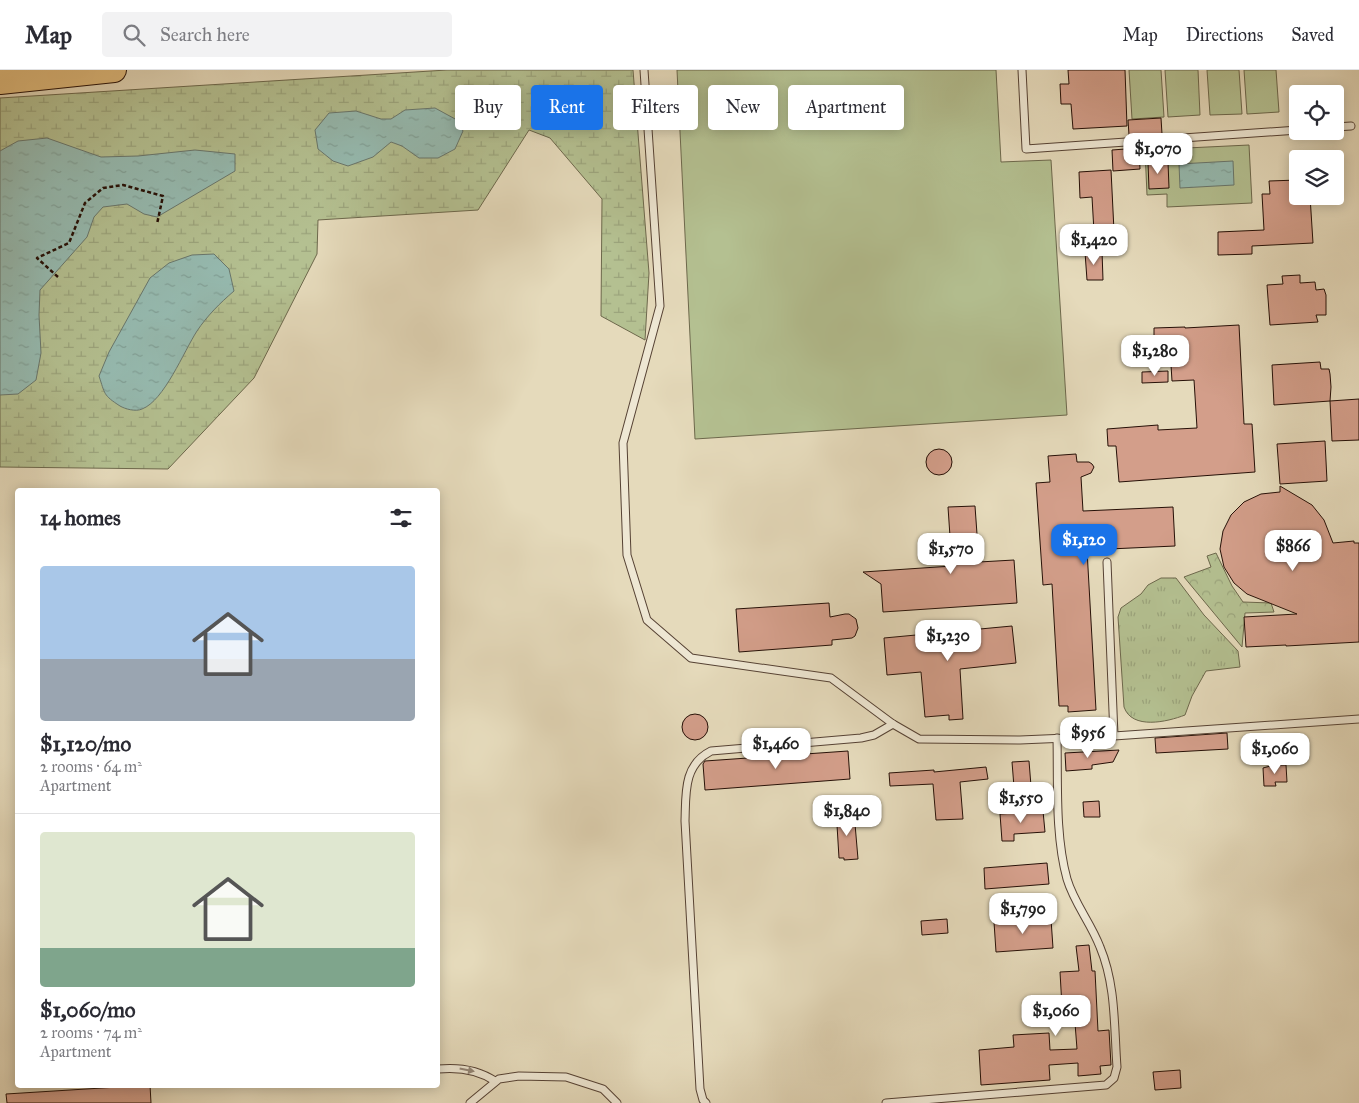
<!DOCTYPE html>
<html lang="en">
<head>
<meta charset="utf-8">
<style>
  body { margin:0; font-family:"IM FELL Great Primer",serif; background:#f2f2f3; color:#2b2b33; height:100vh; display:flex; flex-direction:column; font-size:19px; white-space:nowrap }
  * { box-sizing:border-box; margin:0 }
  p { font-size:16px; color:#7c7c81 }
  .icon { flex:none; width:28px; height:28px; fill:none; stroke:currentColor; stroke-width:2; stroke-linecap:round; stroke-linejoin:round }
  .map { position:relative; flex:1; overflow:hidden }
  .details { position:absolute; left:15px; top:418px; width:425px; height:600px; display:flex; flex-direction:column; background:#fff; border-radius:5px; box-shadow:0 2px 12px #0003 }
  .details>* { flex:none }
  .hud { position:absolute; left:455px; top:15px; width:475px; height:45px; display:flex; gap:10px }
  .tools { position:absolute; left:1289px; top:15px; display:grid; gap:10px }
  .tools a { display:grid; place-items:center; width:55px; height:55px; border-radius:5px; background:#fff; box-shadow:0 2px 12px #0003; font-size:25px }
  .price { position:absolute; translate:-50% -42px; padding:0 11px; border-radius:10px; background:#fff; color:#222; font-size:16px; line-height:32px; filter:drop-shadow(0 1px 2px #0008) }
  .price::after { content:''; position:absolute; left:50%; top:30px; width:15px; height:11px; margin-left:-8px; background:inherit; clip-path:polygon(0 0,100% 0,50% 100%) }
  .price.current { background:#1a73e8; color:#fff }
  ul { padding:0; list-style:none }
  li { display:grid; align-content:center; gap:10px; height:265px; padding:0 25px }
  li+li { border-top:1px solid #e1e1e2 }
  li span { display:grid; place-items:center; height:155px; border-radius:5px; color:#555 }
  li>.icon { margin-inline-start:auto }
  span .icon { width:90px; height:90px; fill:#fffc; stroke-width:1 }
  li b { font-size:21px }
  h2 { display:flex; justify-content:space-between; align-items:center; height:60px; padding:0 25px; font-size:21px }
  .chip { padding:0 18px; border-radius:5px; background:#fff; box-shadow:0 2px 12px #0003; font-size:18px; line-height:45px }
  .chip.current { background:#1a73e8; color:#fff }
  header { display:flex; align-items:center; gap:30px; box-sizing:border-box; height:70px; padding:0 25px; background:#fff; border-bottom:1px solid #e1e1e2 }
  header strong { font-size:24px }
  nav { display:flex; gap:28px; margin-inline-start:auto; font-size:18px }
  .search { width:350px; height:45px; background:#f2f2f3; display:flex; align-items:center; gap:12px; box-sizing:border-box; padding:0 18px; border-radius:5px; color:#7c7c81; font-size:19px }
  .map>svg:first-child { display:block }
  .grass { fill:url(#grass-tufts); stroke:#6d684c }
  .forest { fill:url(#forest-crowns); stroke:#6d684c }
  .wetland { fill:url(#wetland-marsh); stroke:#6d684c }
  .pitch { fill:#b4c091; stroke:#6d684c }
  .water { fill:url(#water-ripples); stroke:#69776d }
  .building { fill:#d39e8a; stroke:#261007 }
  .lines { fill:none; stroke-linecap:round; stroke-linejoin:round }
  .lane-casing { stroke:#564234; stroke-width:9 }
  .highway-casing { stroke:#261007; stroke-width:26 }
  .path { stroke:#261007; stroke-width:2.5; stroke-dasharray:4 2.5; stroke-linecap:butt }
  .lane { stroke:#eee7d3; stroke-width:7 }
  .highway { stroke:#e2bd7e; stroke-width:24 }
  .oneway { fill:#948677 }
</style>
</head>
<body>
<header>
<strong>Map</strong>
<div class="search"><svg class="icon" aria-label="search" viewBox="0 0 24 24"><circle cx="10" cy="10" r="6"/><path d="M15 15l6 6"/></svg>Search here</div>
<nav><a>Map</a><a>Directions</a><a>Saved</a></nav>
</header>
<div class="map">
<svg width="1359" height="1033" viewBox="0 0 1359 1033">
  <defs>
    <pattern id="grass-tufts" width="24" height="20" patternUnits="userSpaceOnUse" patternTransform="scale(1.25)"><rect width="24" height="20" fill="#b4c091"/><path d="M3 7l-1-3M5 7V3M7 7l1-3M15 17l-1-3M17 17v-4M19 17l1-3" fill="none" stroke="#9ba47c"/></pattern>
    <pattern id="forest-crowns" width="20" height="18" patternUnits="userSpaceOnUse" patternTransform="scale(1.25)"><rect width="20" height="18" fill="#b4c091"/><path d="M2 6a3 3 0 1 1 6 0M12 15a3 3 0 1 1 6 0" fill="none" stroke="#9ba47c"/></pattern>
    <pattern id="wetland-marsh" width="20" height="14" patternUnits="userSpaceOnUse" patternTransform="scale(1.25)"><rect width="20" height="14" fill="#b4c091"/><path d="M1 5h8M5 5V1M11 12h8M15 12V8" fill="none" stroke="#9ba47c"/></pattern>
    <pattern id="water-ripples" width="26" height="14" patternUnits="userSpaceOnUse" patternTransform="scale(1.25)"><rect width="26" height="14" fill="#96bbb1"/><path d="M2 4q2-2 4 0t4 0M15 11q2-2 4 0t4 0" fill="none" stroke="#81a097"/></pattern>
  </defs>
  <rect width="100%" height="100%" fill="#e5dabb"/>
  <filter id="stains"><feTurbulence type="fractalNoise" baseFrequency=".004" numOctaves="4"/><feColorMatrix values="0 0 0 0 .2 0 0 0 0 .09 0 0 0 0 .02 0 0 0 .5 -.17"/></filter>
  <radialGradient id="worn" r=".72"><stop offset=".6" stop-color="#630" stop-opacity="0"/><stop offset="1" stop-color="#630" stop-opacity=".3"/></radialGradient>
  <path class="grass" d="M1161 508H1176L1204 545 1238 581 1240 597 1206 601 1192 626 1185 645C1167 652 1132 660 1124 637L1118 547 1121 538 1141 524 1148 515Z"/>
  <polygon class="forest" points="1216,483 1232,516 1243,532 1271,533 1274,542 1245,543 1242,577 1184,507 1211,497 1207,486"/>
  <polygon class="wetland" points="447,0 633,0 649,203 645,270 601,246 602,129 550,68 529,60 478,140 318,150 317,184 254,308 168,399 0,397 0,28"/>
  <g class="pitch">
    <polygon points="677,0 996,0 1001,92 1051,90 1067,345 695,369"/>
    <polygon points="1129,0 1161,0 1164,47 1132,49"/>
    <polygon points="1165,0 1198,0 1200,45 1168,47"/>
    <polygon points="1207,0 1239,0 1242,44 1210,45"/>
    <polygon points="1244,0 1276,0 1279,42 1247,44"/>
    <polygon points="1249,75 1252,133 1167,137 1167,124 1147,125 1145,80"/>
  </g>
  <g class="water">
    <polygon points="435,38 457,50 463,61 455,79 438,88 419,88 402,76 391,72 373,87 348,96 333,91 318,79 315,60 329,43 356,41 381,49 391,49 405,40"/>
    <polygon points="47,68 101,87 138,86 195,80 235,84 235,101 157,147 144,144 127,134 103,137 94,147 87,167 40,220 39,245 41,283 36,310 18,324 0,325 0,81 18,71"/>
    <polygon points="1233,91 1234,115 1180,118 1179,94"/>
    <path d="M214 184 229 199 234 221C220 233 207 246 197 261 184 281 164 331 142 339 136 342 125 339 120 336 103 325 105 324 99 306L109 282 150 208 169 193 192 185Z"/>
  </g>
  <g class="building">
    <polygon points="1068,0 1125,0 1127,56 1073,59 1071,34 1061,34 1060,14 1069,14"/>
    <polygon points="1161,48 1162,64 1129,65 1128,50"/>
    <polygon points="1139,78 1140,99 1113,101 1112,80"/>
    <polygon points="1168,92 1169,118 1149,119 1148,93"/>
    <polygon points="1111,100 1114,161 1094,162 1092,127 1080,128 1079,102"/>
    <polygon points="1298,110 1298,126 1310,126 1313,173 1252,176 1252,184 1218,185 1218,162 1264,160 1262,124 1270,124 1269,111"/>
    <polygon points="1102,181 1103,210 1087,210 1085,182"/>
    <polygon points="1300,205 1300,213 1315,212 1316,220 1324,219 1326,225 1326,245 1316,245 1318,252 1270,255 1267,215 1283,214 1282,206"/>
    <polygon points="1239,255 1244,354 1252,354 1255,402 1119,412 1116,376 1108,376 1107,359 1158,355 1158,360 1197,358 1194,310 1172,311 1170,279 1154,279 1154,258 1185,257 1185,258"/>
    <polygon points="1320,292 1321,299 1329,299 1330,304 1331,317 1330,331 1359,329 1359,370 1332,371 1330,331 1274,335 1272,295"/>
    <polygon points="1168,301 1168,312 1142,313 1142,302"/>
    <polygon points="1325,371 1327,411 1280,414 1277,374"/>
    <circle cx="939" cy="392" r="13"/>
    <polygon points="1076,384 1077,392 1089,392 1092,394 1094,397 1091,403 1081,407 1083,441 1173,437 1175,476 1087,480 1096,640 1068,642 1068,636 1059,636 1052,514 1043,515 1036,413 1050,412 1048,386"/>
    <polygon points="1280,416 1312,435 1324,450 1333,473 1354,471 1354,473 1359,473 1359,572 1286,576 1286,575 1246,577 1244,547 1297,544 1247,524 1234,513 1224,497 1220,479 1223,461 1231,445 1244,432 1261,424 1280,422"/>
    <polygon points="975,436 979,492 1014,490 1017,533 883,542 881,514 863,502 952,496 948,437"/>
    <polygon points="829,533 830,547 845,544 849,544 856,549 858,558 855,566 852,568 832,570 832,575 739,582 736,539"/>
    <polygon points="1012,556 1016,593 960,599 963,649 949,650 949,645 925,647 921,602 887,605 884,568"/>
    <circle cx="695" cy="657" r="13"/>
    <polygon points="1227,663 1228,679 1156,683 1155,668"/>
    <polygon points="1119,680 1113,692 1092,695 1092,699 1066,701 1065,683"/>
    <polygon points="848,681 850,709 705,720 703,694 705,691"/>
    <polygon points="1029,691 1031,716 1014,717 1012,692"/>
    <polygon points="1274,695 1286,695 1287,712 1275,712 1276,716 1264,716 1263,698"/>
    <polygon points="986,697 988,709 960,712 963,749 936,750 933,714 890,716 889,703 934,700 934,702"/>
    <polygon points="1099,731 1100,747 1084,747 1083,732"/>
    <polygon points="1043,741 1045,762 1014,764 1014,771 1002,771 1000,744"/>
    <polygon points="854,742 858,789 844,790 844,788 839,788 837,755 839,755 839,743"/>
    <polygon points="1047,793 1049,814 985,819 984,798"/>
    <polygon points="947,849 948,863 922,865 921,851"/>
    <polygon points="1051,849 1053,878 996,882 994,852"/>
    <polygon points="1089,875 1092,901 1095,901 1098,961 1109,960 1111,995 1100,996 1101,1004 1078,1006 1078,993 1049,995 1050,1010 981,1015 979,980 1014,977 1013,965 1049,963 1050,980 1077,979 1075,953 1063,954 1060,902 1079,901 1076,876"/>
    <polygon points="1180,1000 1181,1018 1155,1020 1153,1002"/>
    <polygon points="150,1015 151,1033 7,1033 6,1024"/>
  </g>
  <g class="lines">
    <defs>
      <g id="lane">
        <polyline points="644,0 660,236 623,373 627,485 647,550 691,588 831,608 893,654 919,669 1020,670 1114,666 1359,649"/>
        <polyline points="1022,0 1026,79 1298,60"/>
        <polyline points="1335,57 1351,56"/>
        <polyline points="1107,492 1114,666"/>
        <path d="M438 999C458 997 477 999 495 1011"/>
        <polyline points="470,1033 499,1009 519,1006 566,1007 603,1019 617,1033"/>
        <path d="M706 1033 703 1030 700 1019 685 751C686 724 683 695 711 681L861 668 874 665 893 654"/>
        <path d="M886 1033 1106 1015 1114 1008 1117 997C1114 957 1116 915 1100 877 1091 853 1074 833 1067 809 1055 766 1058 713 1057 668"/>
      </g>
      <polyline id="highway" points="0,12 114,0"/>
    </defs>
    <use href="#lane" class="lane-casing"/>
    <use href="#highway" class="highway-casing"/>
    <polyline class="path" points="58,207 37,188 69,173 85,133 103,118 123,115 163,126 157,154"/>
    <use href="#lane" class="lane"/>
    <use href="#highway" class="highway"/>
  </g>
  <defs><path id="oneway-solid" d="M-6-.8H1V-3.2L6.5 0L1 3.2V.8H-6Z" transform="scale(1.25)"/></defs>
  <use class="oneway" href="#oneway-solid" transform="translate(467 1000) rotate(11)"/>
  <rect width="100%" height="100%" filter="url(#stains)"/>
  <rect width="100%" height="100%" fill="url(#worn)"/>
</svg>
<div class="tools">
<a><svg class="icon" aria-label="locate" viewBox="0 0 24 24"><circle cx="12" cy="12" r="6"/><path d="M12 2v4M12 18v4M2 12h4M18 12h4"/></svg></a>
<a><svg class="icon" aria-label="layers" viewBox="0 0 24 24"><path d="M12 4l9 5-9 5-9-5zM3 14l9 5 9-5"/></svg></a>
</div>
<b class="price" style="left:1158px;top:105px">$1,070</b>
<b class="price" style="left:1094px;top:196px">$1,420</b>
<b class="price" style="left:1155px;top:307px">$1,280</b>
<b class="price current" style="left:1084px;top:496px">$1,120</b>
<b class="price" style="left:1293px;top:502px">$866</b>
<b class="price" style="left:951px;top:505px">$1,570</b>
<b class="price" style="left:948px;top:592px">$1,230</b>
<b class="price" style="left:1088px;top:689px">$956</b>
<b class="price" style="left:776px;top:700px">$1,460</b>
<b class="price" style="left:1275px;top:705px">$1,060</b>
<b class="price" style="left:1021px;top:754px">$1,550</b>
<b class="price" style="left:847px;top:767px">$1,840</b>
<b class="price" style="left:1023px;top:865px">$1,790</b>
<b class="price" style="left:1056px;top:967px">$1,060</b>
<div class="hud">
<a class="chip">Buy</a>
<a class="chip current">Rent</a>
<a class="chip">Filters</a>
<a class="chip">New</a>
<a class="chip">Apartment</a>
</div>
<section class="details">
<h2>14 homes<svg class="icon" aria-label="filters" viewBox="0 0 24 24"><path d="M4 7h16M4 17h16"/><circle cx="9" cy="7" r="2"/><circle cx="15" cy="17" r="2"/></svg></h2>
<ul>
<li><span style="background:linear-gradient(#a9c7e8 60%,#9aa5b1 0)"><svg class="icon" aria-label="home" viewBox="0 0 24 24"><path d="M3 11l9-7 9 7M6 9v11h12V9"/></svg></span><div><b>$1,120/mo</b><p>2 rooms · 64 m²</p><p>Apartment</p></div></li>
<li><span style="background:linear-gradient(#dfe7d0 75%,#7fa58c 0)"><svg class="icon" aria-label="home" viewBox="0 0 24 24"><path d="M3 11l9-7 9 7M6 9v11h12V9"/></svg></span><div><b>$1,060/mo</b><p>2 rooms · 74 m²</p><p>Apartment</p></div></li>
</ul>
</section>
</div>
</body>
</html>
